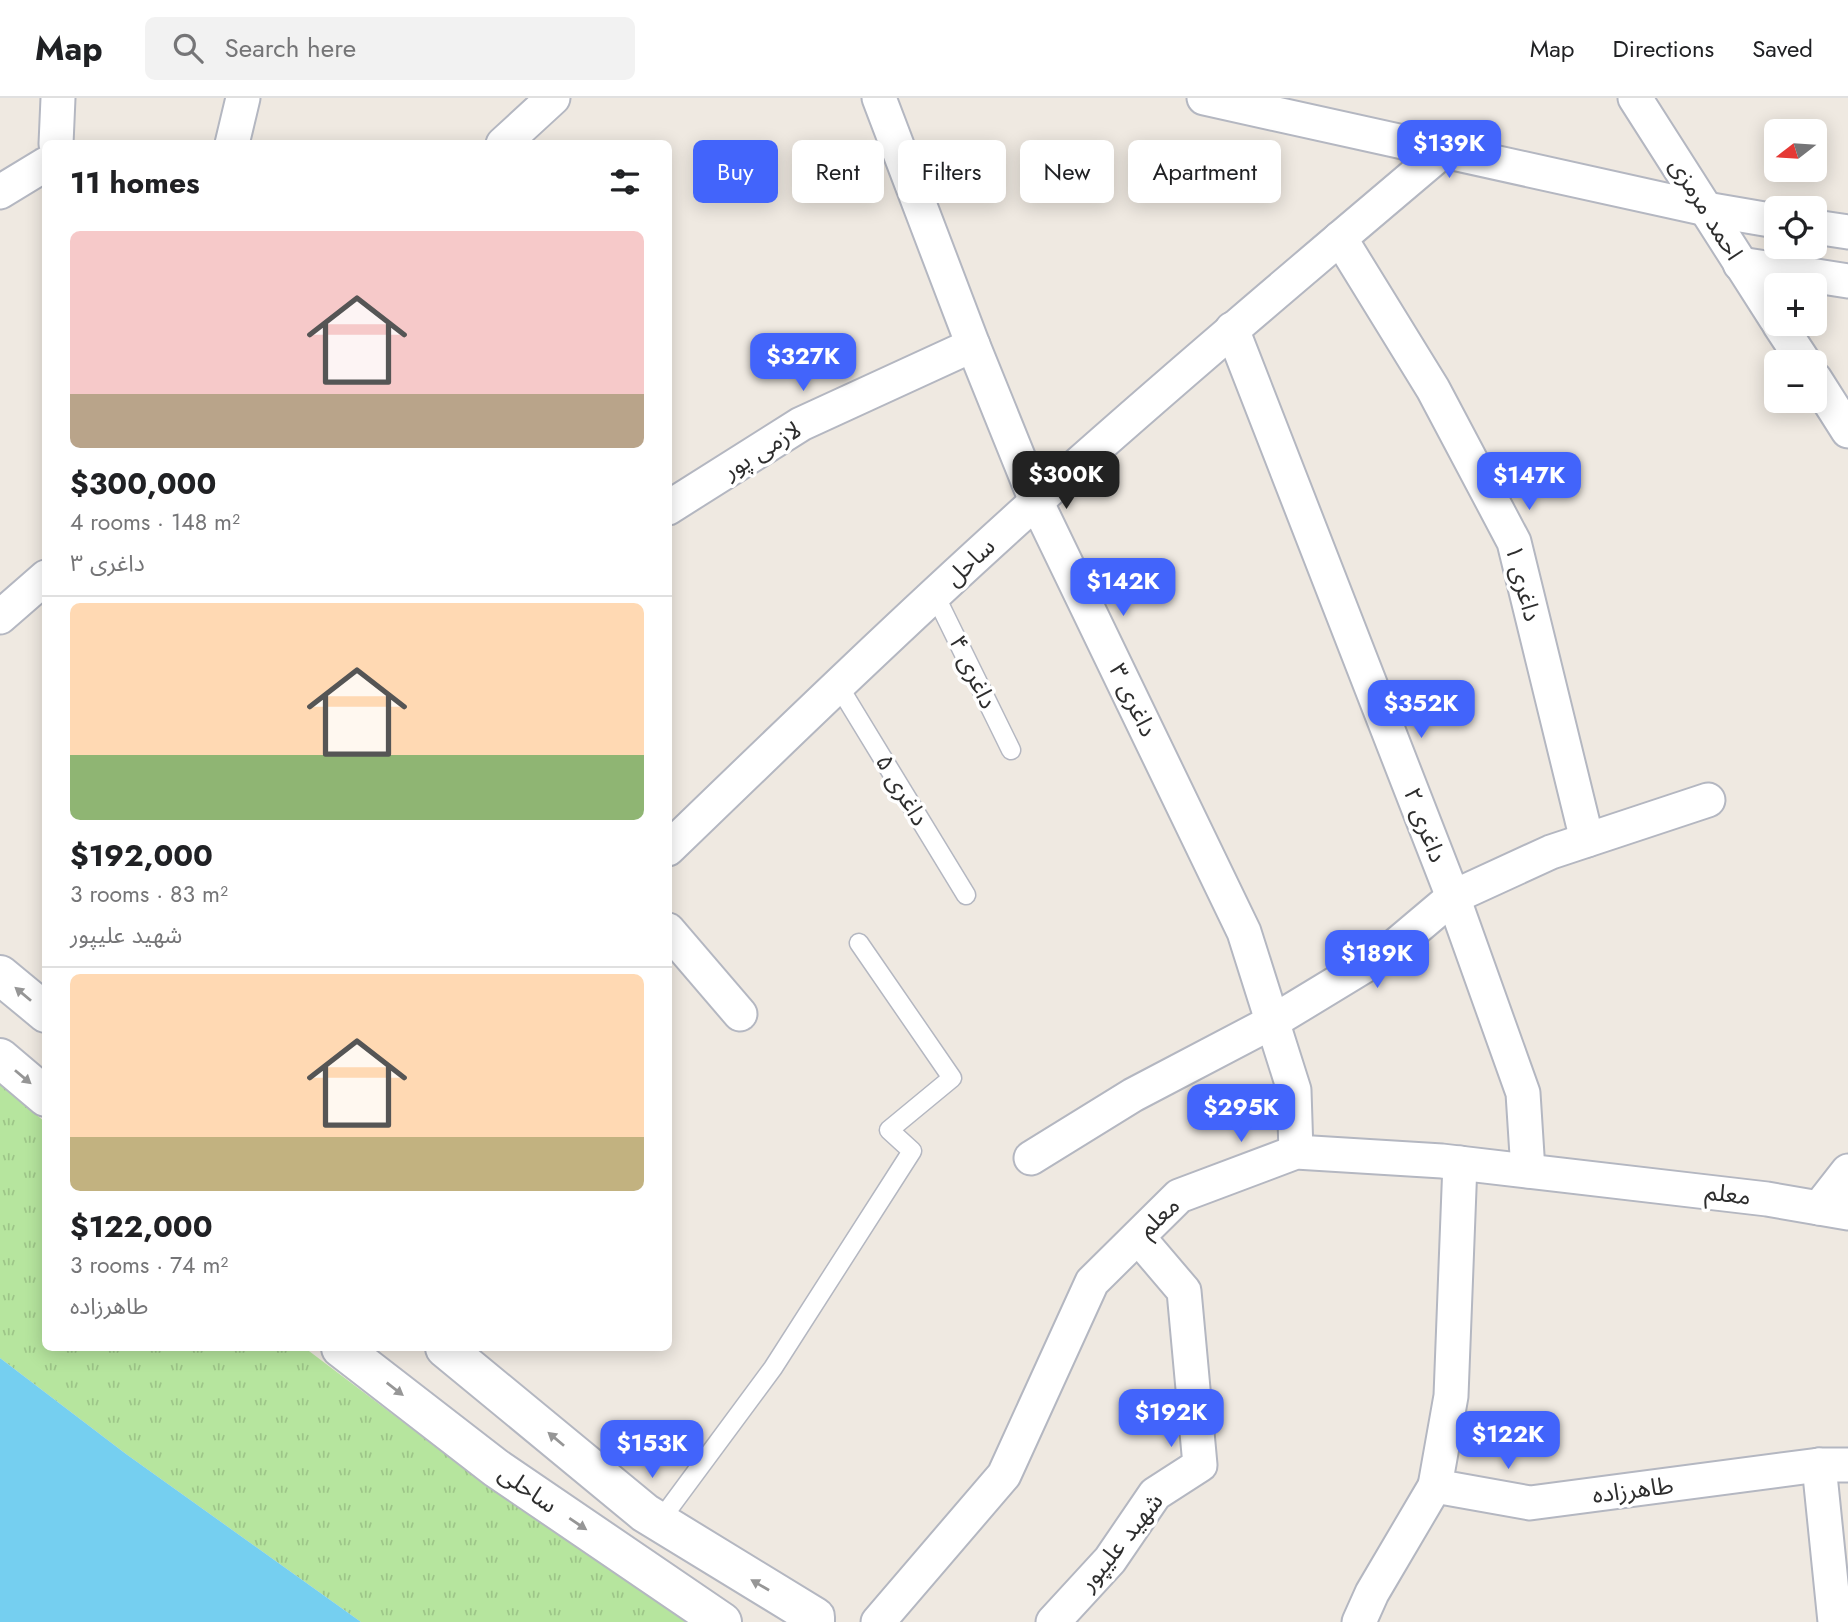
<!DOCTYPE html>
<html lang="en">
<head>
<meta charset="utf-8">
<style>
  body { margin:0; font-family:Jost,"Noto Sans Arabic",sans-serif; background:#f2f2f2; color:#202124; height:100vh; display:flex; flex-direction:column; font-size:26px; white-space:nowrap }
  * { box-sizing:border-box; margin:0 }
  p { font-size:23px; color:#757577 }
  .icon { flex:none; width:38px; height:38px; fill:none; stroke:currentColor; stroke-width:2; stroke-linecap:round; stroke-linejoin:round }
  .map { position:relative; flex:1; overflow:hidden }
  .sheet { position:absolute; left:42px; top:42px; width:630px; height:1211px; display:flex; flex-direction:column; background:#fff; border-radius:10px; box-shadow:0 4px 18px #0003 }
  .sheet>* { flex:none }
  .guide { position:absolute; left:693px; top:42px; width:665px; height:63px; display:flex; gap:14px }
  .needle { width:46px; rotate:253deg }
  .controls { position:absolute; left:1764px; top:21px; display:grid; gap:14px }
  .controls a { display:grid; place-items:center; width:63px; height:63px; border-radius:10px; background:#fff; box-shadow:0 4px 18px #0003; font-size:35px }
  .price { position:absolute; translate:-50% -60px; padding:0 16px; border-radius:14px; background:#4264fb; color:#fff; font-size:23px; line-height:46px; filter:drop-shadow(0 2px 4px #0008) }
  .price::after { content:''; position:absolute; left:50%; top:42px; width:21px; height:16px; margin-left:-10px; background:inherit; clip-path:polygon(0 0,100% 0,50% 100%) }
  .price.current { background:#222; color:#fff }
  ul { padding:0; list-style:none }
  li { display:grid; align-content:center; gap:14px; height:371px; padding:0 28px }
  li+li { border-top:2px solid #e0e0e0 }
  li span { display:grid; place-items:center; height:217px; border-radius:10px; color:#555 }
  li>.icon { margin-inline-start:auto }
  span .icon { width:126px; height:126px; fill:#fffc; stroke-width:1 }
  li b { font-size:30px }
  h2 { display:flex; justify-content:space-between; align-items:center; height:84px; padding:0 28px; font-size:30px }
  .pill { padding:0 24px; border-radius:10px; background:#fff; box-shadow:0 4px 18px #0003; font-size:24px; line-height:63px }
  .pill.current { background:#4264fb; color:#fff }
  header { display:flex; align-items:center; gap:42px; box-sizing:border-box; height:98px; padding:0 35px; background:#fff; border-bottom:2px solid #e0e0e0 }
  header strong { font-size:33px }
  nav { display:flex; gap:38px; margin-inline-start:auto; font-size:24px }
  .search { width:490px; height:63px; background:#f2f2f2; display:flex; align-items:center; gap:18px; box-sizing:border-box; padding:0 24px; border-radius:10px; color:#757577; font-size:26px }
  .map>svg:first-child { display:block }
  .park { fill:url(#park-tufts) }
  .water { fill:#75cff0 }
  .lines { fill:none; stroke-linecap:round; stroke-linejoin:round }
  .lane-casing { stroke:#b4b7c1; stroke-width:21 }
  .street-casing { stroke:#b4b7c1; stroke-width:37 }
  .secondary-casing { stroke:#b4b7c1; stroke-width:42 }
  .lane { stroke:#fff; stroke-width:18 }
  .street { stroke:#fff; stroke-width:33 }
  .secondary { stroke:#fff; stroke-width:38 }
  .oneway { fill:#969696 }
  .labels { text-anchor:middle; stroke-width:7; stroke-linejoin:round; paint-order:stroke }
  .street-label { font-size:24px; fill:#2e2e2e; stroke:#fff }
</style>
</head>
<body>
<header>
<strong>Map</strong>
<div class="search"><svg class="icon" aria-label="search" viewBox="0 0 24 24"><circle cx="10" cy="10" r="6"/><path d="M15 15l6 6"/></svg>Search here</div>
<nav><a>Map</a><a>Directions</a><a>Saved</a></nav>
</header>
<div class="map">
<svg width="1848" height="1524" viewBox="0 0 1848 1524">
  <defs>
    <pattern id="park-tufts" width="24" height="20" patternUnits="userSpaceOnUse" patternTransform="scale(1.75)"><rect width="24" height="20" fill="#b6e59e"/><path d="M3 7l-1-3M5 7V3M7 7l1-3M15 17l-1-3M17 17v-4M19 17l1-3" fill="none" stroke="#9dc588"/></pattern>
  </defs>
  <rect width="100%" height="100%" fill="#efe9e1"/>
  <polygon class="park" points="0,986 45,1024 46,1250 305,1250 444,1355 686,1524 361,1524 126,1356 0,1260"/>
  <polygon class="water" points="0,1260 126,1356 361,1524 0,1524"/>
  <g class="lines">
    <defs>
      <g id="lane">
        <polyline points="935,497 1011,652"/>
        <polyline points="838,587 966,797"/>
        <polyline points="659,1424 773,1270 912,1053 889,1032 952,980 859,845"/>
      </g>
      <g id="street">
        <polyline points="879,0 973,247 1036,403 1244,834 1294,992 1296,1054"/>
        <polyline points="1204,0 1706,111 1776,123"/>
        <polyline points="1635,0 1776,221"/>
        <polyline points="56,46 58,0"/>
        <polyline points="232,46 243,0"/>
        <polyline points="503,46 553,0"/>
        <polyline points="0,94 46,66"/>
        <polyline points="1815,129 1848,134"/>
        <polyline points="1340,140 1433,291 1514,444 1587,742"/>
        <polyline points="1740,166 1848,183"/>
        <polyline points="1779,226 1804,264"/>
        <polyline points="1232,231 1453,799 1523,995 1528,1073"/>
        <polyline points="1815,281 1848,333"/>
        <polyline points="668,410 801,326 973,247"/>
        <polyline points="0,519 46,479"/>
        <path d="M668 751C790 633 912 515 1038 402 1171 283 1307 168 1443 53"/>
        <polyline points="668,832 740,916"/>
        <polyline points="1031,1060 1133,997 1272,924 1389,853 1453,799 1551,754 1708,702"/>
        <polyline points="1460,1065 1451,1298 1435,1388 1530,1405 1819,1367 1848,1367"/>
        <polyline points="1819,1110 1848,1073"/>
        <polyline points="1819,1367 1835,1524"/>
        <polyline points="878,1524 1004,1377 1092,1184 1179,1098 1296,1054 1442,1063 1767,1101 1848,1115"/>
        <polyline points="1053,1524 1110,1462 1155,1396 1200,1367 1184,1193 1138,1139"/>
        <polyline points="1359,1524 1372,1495 1435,1388"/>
      </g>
      <g id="secondary">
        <polyline points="0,877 46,915"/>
        <polyline points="0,960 46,999"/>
        <polyline points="341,1250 496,1370 722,1524"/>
        <polyline points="445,1250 645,1415 815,1519 815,1524"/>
      </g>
    </defs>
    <use href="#lane" class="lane-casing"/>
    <use href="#street" class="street-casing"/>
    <use href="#secondary" class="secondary-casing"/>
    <use href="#lane" class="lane"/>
    <use href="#street" class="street"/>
    <use href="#secondary" class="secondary"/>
  </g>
  <defs><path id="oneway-solid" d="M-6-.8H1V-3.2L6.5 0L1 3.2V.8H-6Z" transform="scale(1.75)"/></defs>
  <g class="oneway">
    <use href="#oneway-solid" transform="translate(23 896) rotate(-140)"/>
    <use href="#oneway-solid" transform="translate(23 979) rotate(40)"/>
    <use href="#oneway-solid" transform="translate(395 1291) rotate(38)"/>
    <use href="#oneway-solid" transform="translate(556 1341) rotate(-140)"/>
    <use href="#oneway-solid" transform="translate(578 1426) rotate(34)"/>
    <use href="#oneway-solid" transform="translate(760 1487) rotate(-150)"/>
  </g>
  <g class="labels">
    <g class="street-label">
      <text transform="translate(1706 111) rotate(58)" y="8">احمد مرمزی</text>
      <text transform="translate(762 352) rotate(-32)" y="8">لازمی پور</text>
      <text transform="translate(970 464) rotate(-43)" y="8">ساحل</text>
      <text transform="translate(1523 485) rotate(75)" y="8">داغری ۱</text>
      <text transform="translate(973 574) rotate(64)" y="8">داغری ۴</text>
      <text transform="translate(1133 602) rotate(64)" y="8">داغری ۳</text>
      <text transform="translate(902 692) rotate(59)" y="8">داغری ۵</text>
      <text transform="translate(1425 727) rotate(69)" y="8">داغری ۲</text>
      <text transform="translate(1728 1096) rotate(7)" y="8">معلم</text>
      <text transform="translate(1159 1119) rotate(-43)" y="8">معلم</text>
      <text transform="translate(528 1391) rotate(35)" y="8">ساحلی</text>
      <text transform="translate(1633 1392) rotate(-7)" y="8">طاهرزاده</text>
      <text transform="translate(1121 1444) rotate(-51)" y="8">شهید علیپور</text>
    </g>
  </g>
</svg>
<div class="controls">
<a><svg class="needle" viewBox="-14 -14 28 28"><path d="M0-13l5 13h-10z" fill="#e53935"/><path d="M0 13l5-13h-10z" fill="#757577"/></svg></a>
<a><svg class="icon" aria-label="locate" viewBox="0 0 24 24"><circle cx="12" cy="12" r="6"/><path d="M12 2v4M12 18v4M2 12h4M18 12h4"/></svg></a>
<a>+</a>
<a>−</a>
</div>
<b class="price" style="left:1449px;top:82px">$139K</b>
<b class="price" style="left:803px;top:295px">$327K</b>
<b class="price current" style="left:1066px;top:413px">$300K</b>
<b class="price" style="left:1529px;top:414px">$147K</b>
<b class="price" style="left:1123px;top:520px">$142K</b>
<b class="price" style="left:1421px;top:642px">$352K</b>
<b class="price" style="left:1377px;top:892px">$189K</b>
<b class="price" style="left:1241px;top:1046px">$295K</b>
<b class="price" style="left:1171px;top:1351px">$192K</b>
<b class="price" style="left:1508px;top:1373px">$122K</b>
<b class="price" style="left:652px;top:1382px">$153K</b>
<div class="guide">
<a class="pill current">Buy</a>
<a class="pill">Rent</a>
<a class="pill">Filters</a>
<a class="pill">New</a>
<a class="pill">Apartment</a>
</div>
<section class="sheet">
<h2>11 homes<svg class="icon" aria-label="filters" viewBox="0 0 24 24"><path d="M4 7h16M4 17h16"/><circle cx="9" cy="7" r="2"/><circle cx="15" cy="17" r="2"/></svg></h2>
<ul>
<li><span style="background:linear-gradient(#f6c9c9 75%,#b9a48a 0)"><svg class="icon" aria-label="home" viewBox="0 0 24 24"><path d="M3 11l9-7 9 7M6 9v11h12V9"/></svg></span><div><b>$300,000</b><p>4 rooms · 148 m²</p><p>داغری ۳</p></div></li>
<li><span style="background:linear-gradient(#ffd9b3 70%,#8fb573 0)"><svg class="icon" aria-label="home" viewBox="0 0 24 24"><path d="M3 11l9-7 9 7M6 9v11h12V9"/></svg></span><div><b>$192,000</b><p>3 rooms · 83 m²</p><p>شهید علیپور</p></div></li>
<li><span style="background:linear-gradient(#ffd9b3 75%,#c2b280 0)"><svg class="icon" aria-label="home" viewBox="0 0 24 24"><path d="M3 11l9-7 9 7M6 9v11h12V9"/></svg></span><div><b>$122,000</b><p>3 rooms · 74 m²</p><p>طاهرزاده</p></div></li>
</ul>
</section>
</div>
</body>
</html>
